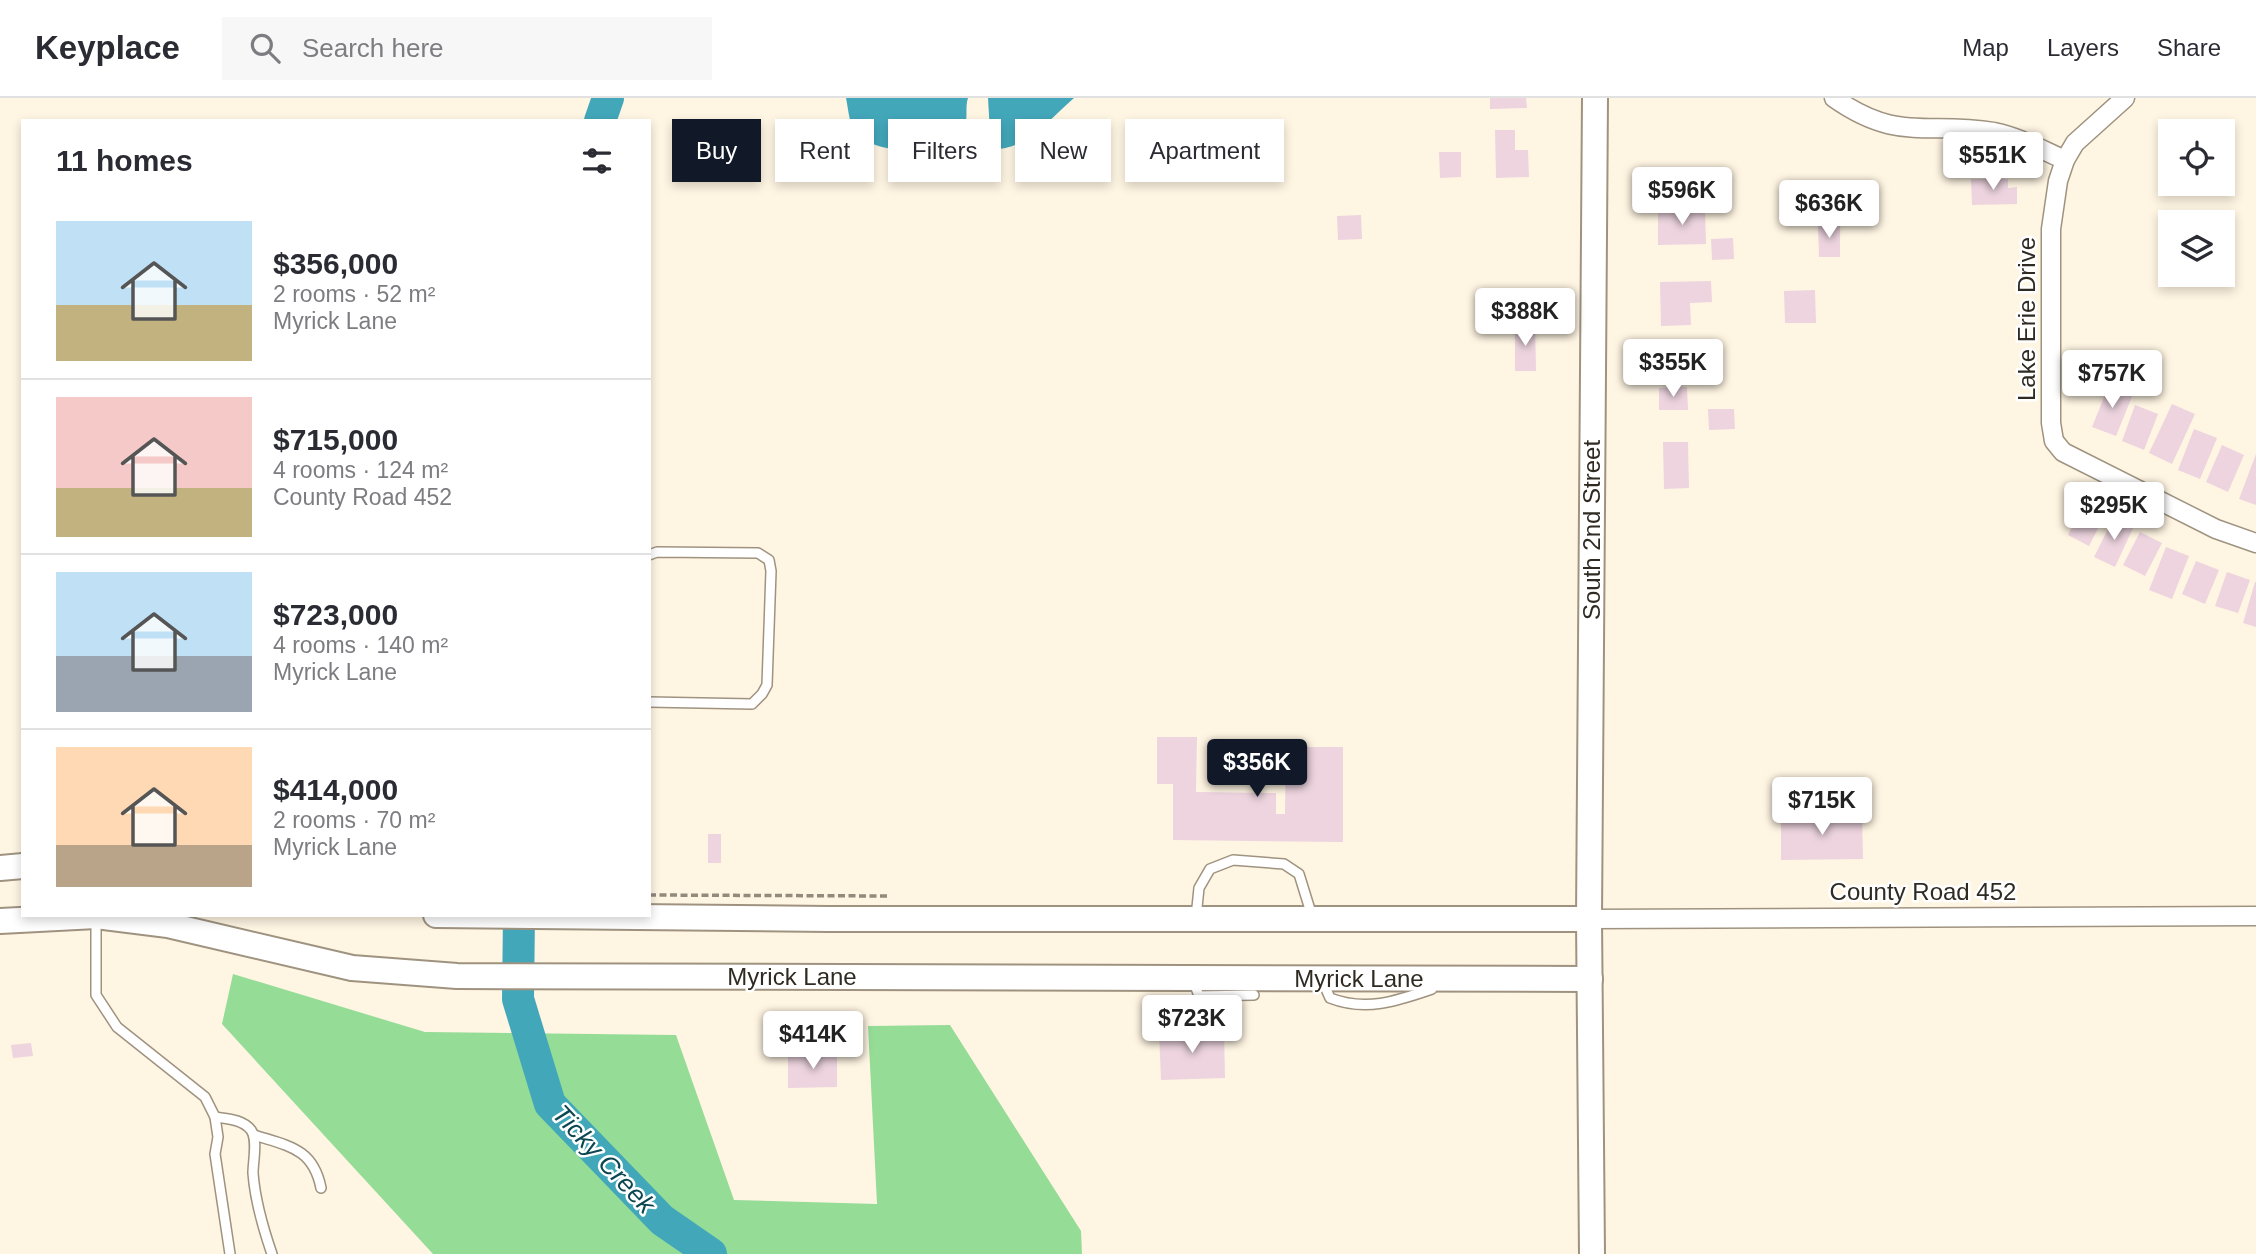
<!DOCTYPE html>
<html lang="en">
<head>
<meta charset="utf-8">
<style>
  body { margin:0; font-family:Arial,sans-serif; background:#f7f7f7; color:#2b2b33; height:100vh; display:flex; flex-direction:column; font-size:26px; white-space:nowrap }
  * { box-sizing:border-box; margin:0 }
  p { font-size:23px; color:#7c7c81 }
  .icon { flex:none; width:38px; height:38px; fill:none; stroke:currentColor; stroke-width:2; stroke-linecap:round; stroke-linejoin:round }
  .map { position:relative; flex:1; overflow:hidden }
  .side { position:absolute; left:21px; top:21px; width:630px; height:798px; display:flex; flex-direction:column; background:#fff; border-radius:0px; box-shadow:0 4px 10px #0003 }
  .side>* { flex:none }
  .hud { position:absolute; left:672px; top:21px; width:665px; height:63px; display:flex; gap:14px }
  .tools { position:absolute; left:2158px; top:21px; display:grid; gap:14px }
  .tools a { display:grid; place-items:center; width:77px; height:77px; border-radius:0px; background:#fff; box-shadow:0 4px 10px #0003; font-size:35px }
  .price { position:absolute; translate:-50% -60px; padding:0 16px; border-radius:7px; background:#fff; color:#222; font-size:23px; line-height:46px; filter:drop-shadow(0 2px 4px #0008) }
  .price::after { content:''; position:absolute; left:50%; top:42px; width:21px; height:16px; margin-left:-10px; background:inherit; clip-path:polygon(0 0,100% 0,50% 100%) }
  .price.active { background:#111827; color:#fff }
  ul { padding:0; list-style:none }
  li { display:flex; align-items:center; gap:21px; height:175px; padding:0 35px }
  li+li { border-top:2px solid #e1e1e2 }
  li span { display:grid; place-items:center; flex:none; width:196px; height:140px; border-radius:0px; color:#555 }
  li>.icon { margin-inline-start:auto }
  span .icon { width:84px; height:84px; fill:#fffc; stroke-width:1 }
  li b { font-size:30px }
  h2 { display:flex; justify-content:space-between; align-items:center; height:84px; padding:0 35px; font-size:30px }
  .tag { padding:0 24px; border-radius:0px; background:#fff; box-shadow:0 4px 10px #0003; font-size:24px; line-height:63px }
  .tag.active { background:#111827; color:#fff }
  header { display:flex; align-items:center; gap:42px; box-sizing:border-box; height:98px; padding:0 35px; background:#fff; border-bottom:2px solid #e1e1e2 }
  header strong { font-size:33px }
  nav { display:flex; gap:38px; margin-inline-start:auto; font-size:24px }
  .search { width:490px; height:63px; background:#f7f7f7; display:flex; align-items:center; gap:18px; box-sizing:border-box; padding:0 24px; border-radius:0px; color:#7c7c81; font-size:26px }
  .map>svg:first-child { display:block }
  .forest { fill:#95dc97 }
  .water { fill:#43a7ba }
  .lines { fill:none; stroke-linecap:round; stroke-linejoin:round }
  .river { stroke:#43a7ba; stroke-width:32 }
  .building { fill:#edd4df }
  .lane-casing { stroke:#9f9380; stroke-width:12 }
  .street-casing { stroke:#9f9380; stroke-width:21 }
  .secondary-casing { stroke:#9f9380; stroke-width:28 }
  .path { stroke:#918a7d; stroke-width:3.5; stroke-dasharray:7 3.5; stroke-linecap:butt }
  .lane { stroke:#fff; stroke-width:9 }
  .street { stroke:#fff; stroke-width:18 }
  .secondary { stroke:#fff; stroke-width:24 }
  .labels { text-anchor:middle; stroke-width:5; stroke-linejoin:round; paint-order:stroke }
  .street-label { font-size:24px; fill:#2f2a22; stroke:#fff }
  .water-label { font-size:26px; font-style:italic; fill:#0b4751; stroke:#fff }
</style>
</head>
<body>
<header>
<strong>Keyplace</strong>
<div class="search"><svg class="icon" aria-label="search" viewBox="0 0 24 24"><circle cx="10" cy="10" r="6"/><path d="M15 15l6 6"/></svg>Search here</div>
<nav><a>Map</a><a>Layers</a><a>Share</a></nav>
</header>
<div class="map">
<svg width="2256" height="1156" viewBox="0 0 2256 1156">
  <rect width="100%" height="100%" fill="#fff5e3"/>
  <polygon class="forest" points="233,876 425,934 676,937 734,1102 877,1106 868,928 950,927 1081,1133 1082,1156 433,1156 222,926"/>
  <g class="water">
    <path d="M846 0H968C965 8 968 20 965 27 950 59 873 60 854 32 849 24 848 9 846 0Z"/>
    <path d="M988 0H1074C1048 22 1029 51 991 52Z"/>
  </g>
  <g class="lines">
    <g class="river">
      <polyline points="600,23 608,0"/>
      <polyline points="519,817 518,901 550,1006 662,1122 711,1156"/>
    </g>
  </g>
  <g class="building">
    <polygon points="1490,0 1526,0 1527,10 1490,11"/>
    <polygon points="1495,32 1515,32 1515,52 1528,52 1529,79 1496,80"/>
    <polygon points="1439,54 1461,54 1461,79 1440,80"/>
    <polygon points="1971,81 2008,81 2008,90 2017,89 2017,106 1972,107"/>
    <polygon points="1705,110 1706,146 1658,147 1658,111"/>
    <polygon points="1361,117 1362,141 1338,142 1337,118"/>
    <polygon points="1818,126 1840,126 1840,159 1819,159"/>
    <polygon points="1733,140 1734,161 1712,162 1711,141"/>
    <polygon points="1711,183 1712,204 1690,205 1691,227 1661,228 1660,184"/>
    <polygon points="1815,192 1816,225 1785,225 1784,193"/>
    <polygon points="1515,226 1535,226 1536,273 1515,273"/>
    <polygon points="2109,287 2133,296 2116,338 2092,329"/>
    <polygon points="1687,289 1688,312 1659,312 1659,290"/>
    <polygon points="2172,306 2195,316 2172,366 2149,355"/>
    <polygon points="2135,307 2158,316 2144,352 2122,343"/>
    <polygon points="1708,311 1734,311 1735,331 1709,332"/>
    <polygon points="2194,331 2217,340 2200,381 2178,372"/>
    <polygon points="1663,344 1688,344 1689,390 1664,391"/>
    <polygon points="2222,347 2244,357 2228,394 2206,384"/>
    <polygon points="2256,356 2256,407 2239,401"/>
    <polygon points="2084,404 2106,415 2089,448 2068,437"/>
    <polygon points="2114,419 2134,428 2115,469 2094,459"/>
    <polygon points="2140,434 2162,445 2145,478 2123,467"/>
    <polygon points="2166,449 2189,458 2172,501 2149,492"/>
    <polygon points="2196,463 2219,472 2205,506 2182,496"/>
    <polygon points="2227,474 2250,482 2238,515 2215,508"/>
    <polygon points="2255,484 2256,484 2256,529 2243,525"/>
    <polygon points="1157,639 1197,639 1196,694 1276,695 1276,716 1285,716 1286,649 1343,649 1343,744 1173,742 1173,686 1157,686"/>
    <polygon points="1862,715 1863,761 1781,762 1781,716"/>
    <rect x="708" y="736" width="13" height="29"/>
    <polygon points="1224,932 1225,980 1161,982 1159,934"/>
    <polygon points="31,945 33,958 13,960 11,947"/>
    <polygon points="837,956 837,989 788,990 788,957"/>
  </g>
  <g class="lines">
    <defs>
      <g id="lane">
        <polyline points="649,457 657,454 758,455 769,462 771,473 767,587 762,596 752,606 649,604"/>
        <polyline points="96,819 96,897 117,929 205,999 215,1019 218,1039 215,1056 230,1156"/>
        <polyline points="1196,819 1199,790 1210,771 1233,762 1284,766 1299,776 1312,818"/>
        <polyline points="1193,882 1199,898 1254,897"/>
        <path d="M1322 882 1330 900C1366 914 1397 903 1432 891L1435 884"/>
        <path d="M215 1019C227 1021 242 1021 251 1032 258 1042 253 1063 253 1075 255 1102 263 1130 272 1156"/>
        <path d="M254 1037C288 1048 313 1050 321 1090"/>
      </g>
      <g id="street">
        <path d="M1834 0C1898 45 1927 23 1994 34 2019 39 2042 52 2065 62"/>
        <polyline points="2125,0 2075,45 2065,62 2058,83 2051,131 2051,325 2054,343 2063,354 2216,431 2256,445"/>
        <polyline points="1589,821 2256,818"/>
      </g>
      <g id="secondary">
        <polyline points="0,770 23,768"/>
        <polyline points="436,817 828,821 1589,821"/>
        <polyline points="0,823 96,818 168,827 352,870 457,878 1590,881"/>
        <polyline points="1592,1156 1589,821 1595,0"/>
      </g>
    </defs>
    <use href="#lane" class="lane-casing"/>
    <use href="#street" class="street-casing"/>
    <use href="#secondary" class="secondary-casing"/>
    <polyline class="path" points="649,797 889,798"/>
    <use href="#lane" class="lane"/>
    <use href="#street" class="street"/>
    <use href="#secondary" class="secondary"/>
  </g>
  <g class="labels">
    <g class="street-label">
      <text transform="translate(2027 221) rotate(-90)" y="8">Lake Erie Drive</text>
      <text transform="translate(1592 432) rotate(-90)" y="8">South 2nd Street</text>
      <text x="1923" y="802">County Road 452</text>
      <text x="792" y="887">Myrick Lane</text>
      <text x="1359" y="889">Myrick Lane</text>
    </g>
    <g class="water-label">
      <text transform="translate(604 1061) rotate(47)" y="9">Ticky Creek</text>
    </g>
  </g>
</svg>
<div class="tools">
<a><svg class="icon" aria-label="locate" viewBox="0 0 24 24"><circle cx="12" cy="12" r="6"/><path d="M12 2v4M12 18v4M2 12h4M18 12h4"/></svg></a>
<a><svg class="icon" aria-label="layers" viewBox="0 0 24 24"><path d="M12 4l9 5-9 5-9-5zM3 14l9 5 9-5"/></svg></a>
</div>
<b class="price" style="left:1993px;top:94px">$551K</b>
<b class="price" style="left:1682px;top:129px">$596K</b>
<b class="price" style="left:1829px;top:142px">$636K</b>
<b class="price" style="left:1525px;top:250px">$388K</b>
<b class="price" style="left:1673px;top:301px">$355K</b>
<b class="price" style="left:2112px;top:312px">$757K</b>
<b class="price" style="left:2114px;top:444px">$295K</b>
<b class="price active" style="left:1257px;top:701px">$356K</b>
<b class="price" style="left:1822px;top:739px">$715K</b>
<b class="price" style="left:1192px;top:957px">$723K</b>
<b class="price" style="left:813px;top:973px">$414K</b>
<div class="hud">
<a class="tag active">Buy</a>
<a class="tag">Rent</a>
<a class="tag">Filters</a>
<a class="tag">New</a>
<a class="tag">Apartment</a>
</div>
<section class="side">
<h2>11 homes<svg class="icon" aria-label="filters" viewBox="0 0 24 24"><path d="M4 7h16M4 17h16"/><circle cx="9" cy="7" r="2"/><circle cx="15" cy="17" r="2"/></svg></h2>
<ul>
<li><span style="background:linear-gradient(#bfe0f5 60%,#c2b280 0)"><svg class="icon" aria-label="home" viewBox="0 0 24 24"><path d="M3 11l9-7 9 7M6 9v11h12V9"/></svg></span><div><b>$356,000</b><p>2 rooms · 52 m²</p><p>Myrick Lane</p></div></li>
<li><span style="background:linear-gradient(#f6c9c9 65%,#c2b280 0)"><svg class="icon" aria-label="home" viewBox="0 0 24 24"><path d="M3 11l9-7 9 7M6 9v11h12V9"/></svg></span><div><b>$715,000</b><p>4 rooms · 124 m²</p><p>County Road 452</p></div></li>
<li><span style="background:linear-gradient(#bfe0f5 60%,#9aa5b1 0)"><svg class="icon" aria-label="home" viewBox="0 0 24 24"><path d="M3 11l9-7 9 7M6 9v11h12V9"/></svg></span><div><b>$723,000</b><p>4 rooms · 140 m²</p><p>Myrick Lane</p></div></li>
<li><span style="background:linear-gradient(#ffd9b3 70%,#b9a48a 0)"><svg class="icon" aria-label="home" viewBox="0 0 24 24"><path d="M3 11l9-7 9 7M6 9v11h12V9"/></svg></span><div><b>$414,000</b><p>2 rooms · 70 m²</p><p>Myrick Lane</p></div></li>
</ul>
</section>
</div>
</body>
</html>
